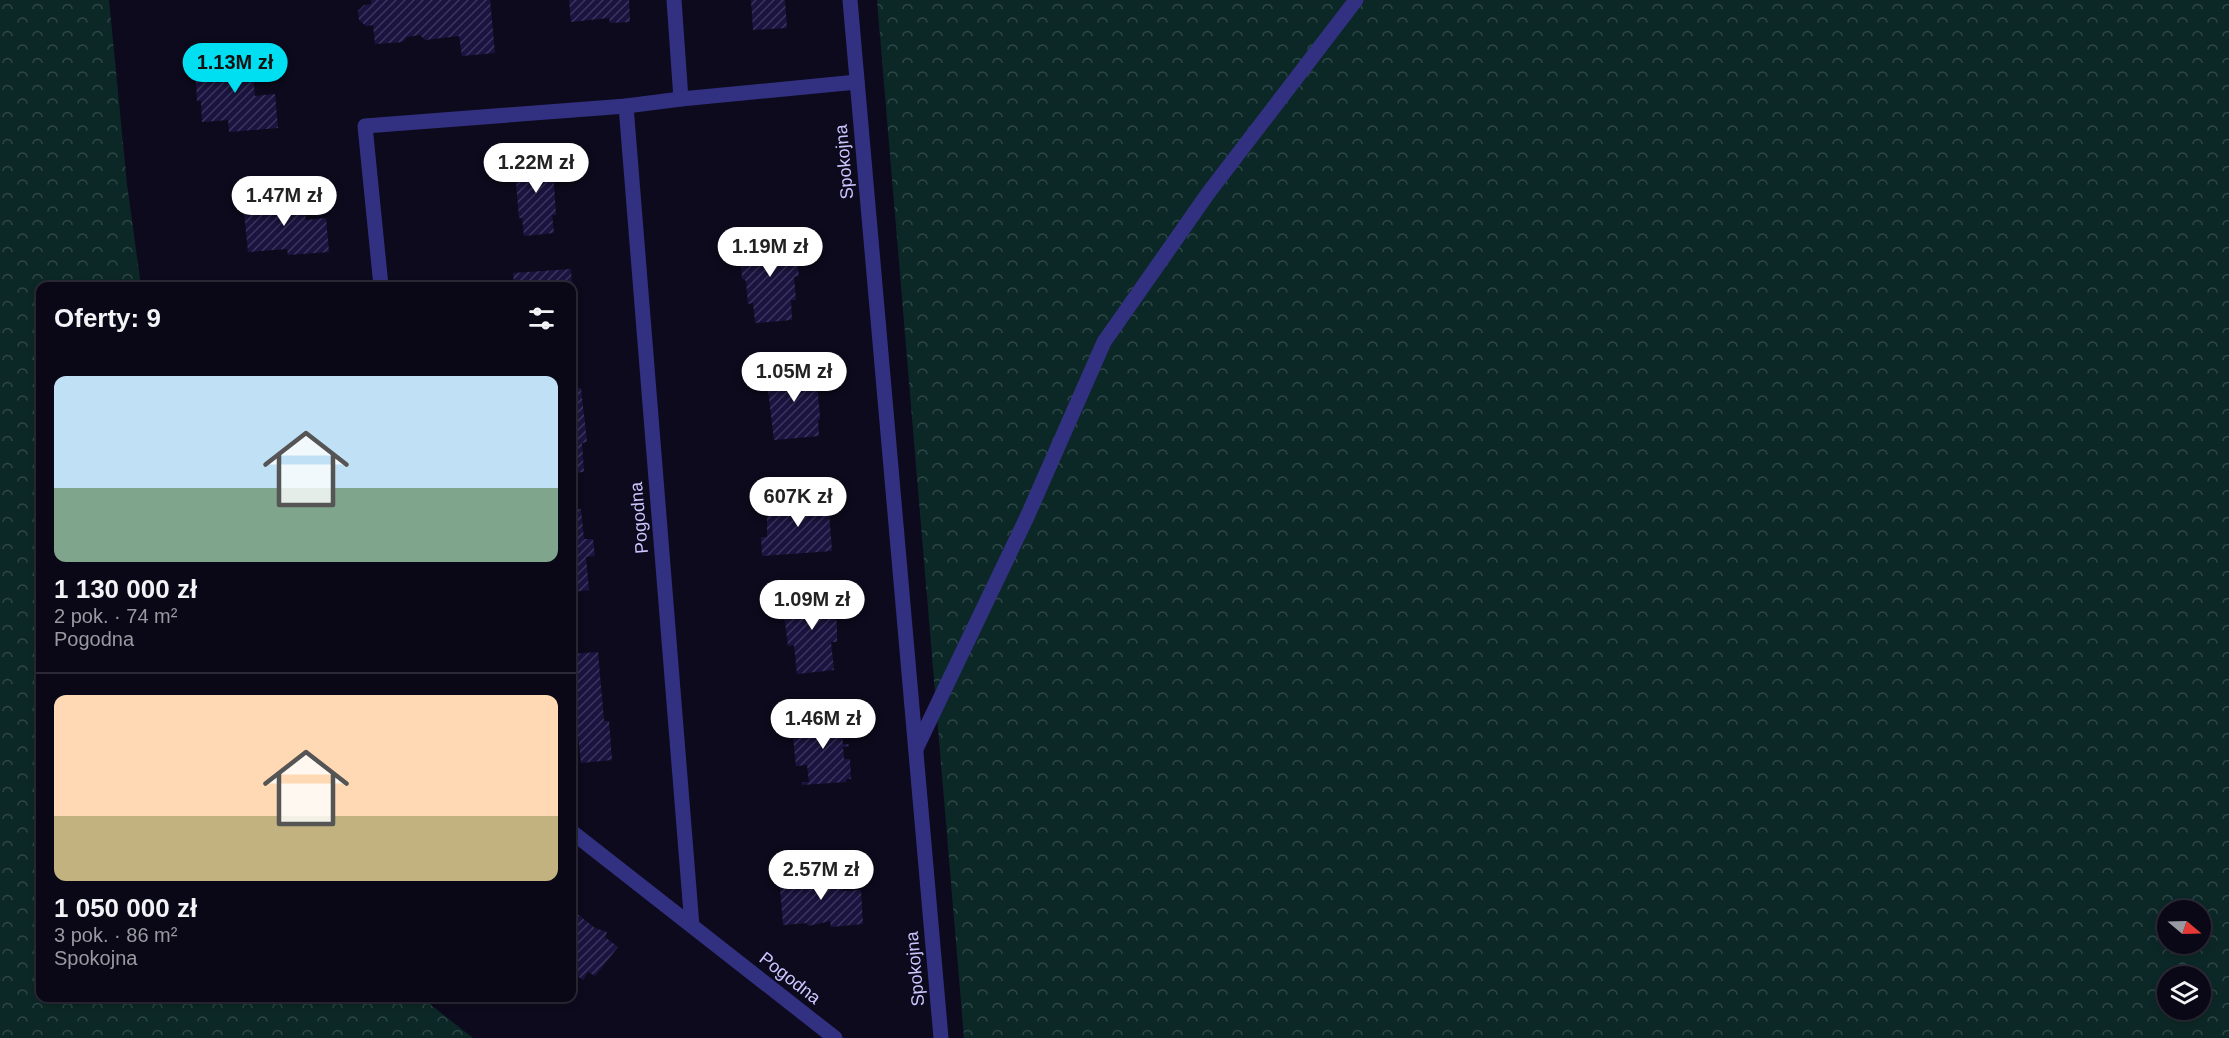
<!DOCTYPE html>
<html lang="pl">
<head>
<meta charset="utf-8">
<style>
  body { margin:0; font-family:Arial,sans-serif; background:#181623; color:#f1f3f6; height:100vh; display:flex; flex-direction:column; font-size:22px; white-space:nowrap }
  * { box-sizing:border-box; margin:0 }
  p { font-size:20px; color:#999aa1 }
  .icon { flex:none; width:33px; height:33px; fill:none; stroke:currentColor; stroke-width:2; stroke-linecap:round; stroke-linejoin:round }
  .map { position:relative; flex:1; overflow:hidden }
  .sheet { position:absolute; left:36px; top:282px; width:540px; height:720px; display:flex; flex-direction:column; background:#0a0816; border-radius:12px; box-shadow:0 3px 9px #0003,0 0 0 2px #2a2935 }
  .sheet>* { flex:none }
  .needle { width:39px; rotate:109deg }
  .controls { position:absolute; left:2157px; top:900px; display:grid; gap:12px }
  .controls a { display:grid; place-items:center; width:54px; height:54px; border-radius:50%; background:#0a0816; box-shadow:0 3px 9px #0003,0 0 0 2px #2a2935; font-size:30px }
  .price { position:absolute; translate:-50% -51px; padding:0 14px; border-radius:21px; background:#fff; color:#222; font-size:20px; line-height:39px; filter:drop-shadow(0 2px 3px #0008) }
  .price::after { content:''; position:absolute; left:50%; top:36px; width:18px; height:14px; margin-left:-9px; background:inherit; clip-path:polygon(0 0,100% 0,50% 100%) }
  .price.current { background:#00def1; color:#111 }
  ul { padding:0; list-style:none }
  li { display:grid; align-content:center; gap:12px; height:318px; padding:0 18px }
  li+li { border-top:2px solid #2a2935 }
  li span { display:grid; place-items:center; height:186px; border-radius:12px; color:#555 }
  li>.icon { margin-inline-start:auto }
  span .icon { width:108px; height:108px; fill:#fffc; stroke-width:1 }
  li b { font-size:26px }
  h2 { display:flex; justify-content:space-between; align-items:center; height:72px; padding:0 18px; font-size:26px }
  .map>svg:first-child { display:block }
  .forest { fill:url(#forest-crowns); fill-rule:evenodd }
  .building { fill:url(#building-hatch) }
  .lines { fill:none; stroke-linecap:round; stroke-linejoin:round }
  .lane { stroke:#323181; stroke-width:15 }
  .street { stroke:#323181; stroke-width:15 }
  .labels { text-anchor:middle; stroke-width:4.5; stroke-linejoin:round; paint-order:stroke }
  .street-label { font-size:18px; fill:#cbc6ff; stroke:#0d0a1d }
</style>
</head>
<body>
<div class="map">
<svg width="2229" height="1038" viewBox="0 0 2229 1038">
  <defs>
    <pattern id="forest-crowns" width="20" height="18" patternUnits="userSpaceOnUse" patternTransform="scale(1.5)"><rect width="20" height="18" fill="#0c2826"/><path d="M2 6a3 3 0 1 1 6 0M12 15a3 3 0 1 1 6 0" fill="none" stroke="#2e4647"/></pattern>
    <pattern id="building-hatch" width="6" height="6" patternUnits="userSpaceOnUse" patternTransform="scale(1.5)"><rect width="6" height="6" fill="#1c1440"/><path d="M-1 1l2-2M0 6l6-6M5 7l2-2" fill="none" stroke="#3c355d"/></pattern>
  </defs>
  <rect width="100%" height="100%" fill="#0d0a1d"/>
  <g class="forest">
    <polygon points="0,0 109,0 127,184 141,286 40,286 40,998 422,998 473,1038 0,1038"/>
    <path d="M877 0H2229V1038H964ZM2168 910H2200V944H2168ZM2168 976H2200V1010H2168Z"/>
  </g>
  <g class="building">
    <polygon points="371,0 490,0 495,53 462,56 459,36 425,40 420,35 407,37 403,42 375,44 373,25 366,26 359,20 358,11 364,5 371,4"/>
    <polygon points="569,0 629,0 630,22 610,23 609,18 571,22"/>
    <polygon points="751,0 785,0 787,28 753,30"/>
    <polygon points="228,49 233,54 251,53 255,96 275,94 278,128 229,132 228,120 202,122 201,101 197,101 196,79 199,78 198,73 210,72 209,56 215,55 220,50"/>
    <polygon points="552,155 556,215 552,215 554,233 524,236 522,218 519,218 514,158"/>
    <polygon points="277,194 282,198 303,196 306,220 326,218 329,252 288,255 287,249 248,252 243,201 265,199 269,195"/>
    <polygon points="791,237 792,260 797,260 799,276 794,277 796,300 791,300 792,320 755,323 753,303 748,304 746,281 742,278 741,267 744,264 742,240"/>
    <polygon points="571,269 572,286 514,286 513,273"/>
    <polygon points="572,320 575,320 574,361 572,361"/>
    <polygon points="787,366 790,370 816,368 820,419 818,420 819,436 774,440 766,373 773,372 775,367"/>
    <polygon points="572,388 581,388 587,442 582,443 584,472 572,473"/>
    <polygon points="793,497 801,497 807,501 828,499 832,551 762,556 761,537 767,537 767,505 788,503"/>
    <polygon points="581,509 584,539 593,539 595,556 586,557 589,590 572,592 572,510"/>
    <polygon points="817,592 817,594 833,592 837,625 837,642 831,642 834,670 797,674 794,645 788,646 784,614 786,614 785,604 801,603 799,593"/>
    <polygon points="598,652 604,721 609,721 612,760 581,763 578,736 572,730 572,654"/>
    <polygon points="822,713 823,718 841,717 843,744 848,744 849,746 843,747 844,759 850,759 851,779 846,779 846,782 802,785 802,782 809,782 807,765 796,766 793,737 805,736 803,715"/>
    <polygon points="840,867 843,891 861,890 863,924 831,927 830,921 808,926 807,923 783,925 780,887 803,885 803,870"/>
    <polygon points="572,910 595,928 607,932 605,937 618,947 595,976 588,972 583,980 572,972"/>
  </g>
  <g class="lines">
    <polyline class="lane" points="674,0 681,99"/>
    <g class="street">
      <polyline points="850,0 941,1038"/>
      <polyline points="626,106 692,926"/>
      <polyline points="381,286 365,126 626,106 681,99 857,82"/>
      <polyline points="916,749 1027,517 1104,342 1209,192 1356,0"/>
      <polyline points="572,832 835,1038"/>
    </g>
  </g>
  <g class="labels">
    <g class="street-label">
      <text transform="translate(844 162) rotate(-95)" y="6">Spokojna</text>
      <text transform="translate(639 518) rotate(-95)" y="6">Pogodna</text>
      <text transform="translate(915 969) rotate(-95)" y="6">Spokojna</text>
      <text transform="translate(790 978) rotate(38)" y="6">Pogodna</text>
    </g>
  </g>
</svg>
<div class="controls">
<a><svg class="needle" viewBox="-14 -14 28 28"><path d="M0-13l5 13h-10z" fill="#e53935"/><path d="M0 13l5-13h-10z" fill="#999aa1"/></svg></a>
<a><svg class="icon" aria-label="layers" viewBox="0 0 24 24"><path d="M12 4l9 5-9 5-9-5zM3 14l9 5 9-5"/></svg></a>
</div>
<b class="price current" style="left:235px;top:94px">1.13M zł</b>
<b class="price" style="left:536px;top:194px">1.22M zł</b>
<b class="price" style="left:284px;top:227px">1.47M zł</b>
<b class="price" style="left:770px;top:278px">1.19M zł</b>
<b class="price" style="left:794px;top:403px">1.05M zł</b>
<b class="price" style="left:798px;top:528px">607K zł</b>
<b class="price" style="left:812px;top:631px">1.09M zł</b>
<b class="price" style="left:823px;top:750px">1.46M zł</b>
<b class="price" style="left:821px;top:901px">2.57M zł</b>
<section class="sheet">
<h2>Oferty: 9<svg class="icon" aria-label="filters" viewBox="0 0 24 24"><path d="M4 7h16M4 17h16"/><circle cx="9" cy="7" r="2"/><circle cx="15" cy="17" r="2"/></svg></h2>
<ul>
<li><span style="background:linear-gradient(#bfe0f5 60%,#7fa58c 0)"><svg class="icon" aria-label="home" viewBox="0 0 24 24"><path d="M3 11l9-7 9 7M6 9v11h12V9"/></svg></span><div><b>1 130 000 zł</b><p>2 pok. · 74 m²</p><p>Pogodna</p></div></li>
<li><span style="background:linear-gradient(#ffd9b3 65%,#c2b280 0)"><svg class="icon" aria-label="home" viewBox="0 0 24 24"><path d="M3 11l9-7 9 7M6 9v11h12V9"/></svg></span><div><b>1 050 000 zł</b><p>3 pok. · 86 m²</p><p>Spokojna</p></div></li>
</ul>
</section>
</div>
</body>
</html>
